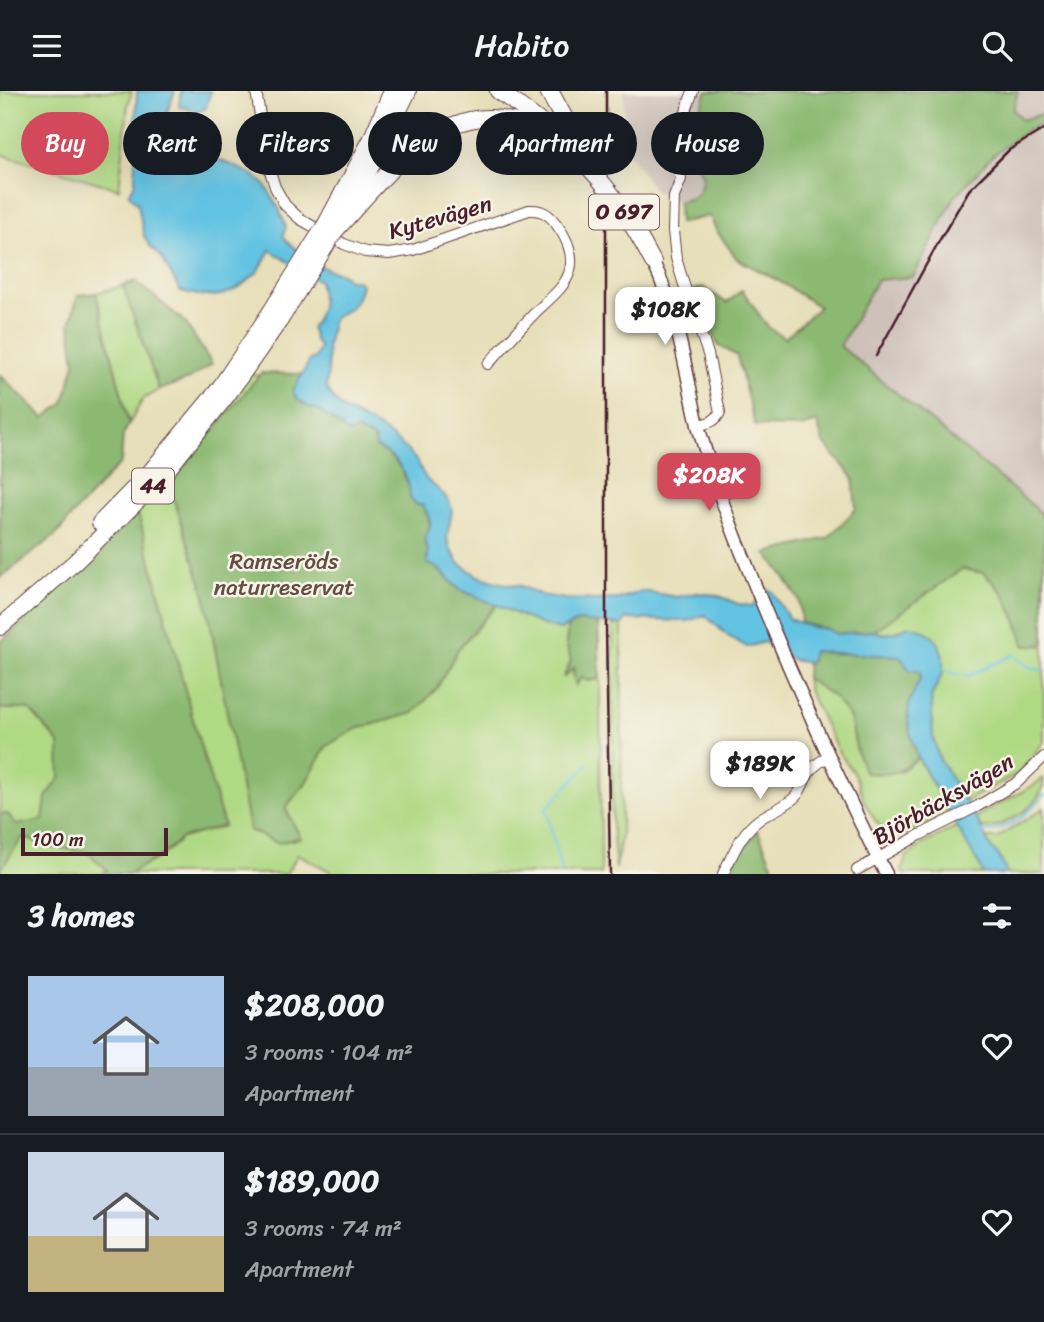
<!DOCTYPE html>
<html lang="en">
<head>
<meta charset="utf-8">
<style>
  body { margin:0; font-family:Sriracha,sans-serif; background:#20242c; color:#f1f3f6; height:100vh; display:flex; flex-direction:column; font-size:26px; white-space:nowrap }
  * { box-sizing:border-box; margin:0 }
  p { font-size:23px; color:#9ea1a6 }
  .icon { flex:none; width:38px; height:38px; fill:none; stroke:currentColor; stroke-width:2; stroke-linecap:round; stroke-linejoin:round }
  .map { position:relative; height:783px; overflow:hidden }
  .details { display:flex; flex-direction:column; background:#171b24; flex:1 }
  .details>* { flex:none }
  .hud { position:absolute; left:21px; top:21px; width:1003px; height:63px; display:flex; gap:14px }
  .scale { position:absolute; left:21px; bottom:18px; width:147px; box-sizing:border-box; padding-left:7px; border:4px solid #4a1f2b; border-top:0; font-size:19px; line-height:24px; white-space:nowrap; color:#4a1f2b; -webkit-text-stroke:5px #f7f3e8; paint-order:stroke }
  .price { position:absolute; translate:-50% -60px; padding:0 16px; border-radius:14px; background:#fff; color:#222; font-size:23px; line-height:46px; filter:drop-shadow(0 2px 4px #0008) }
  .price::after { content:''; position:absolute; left:50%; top:42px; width:21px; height:16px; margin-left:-10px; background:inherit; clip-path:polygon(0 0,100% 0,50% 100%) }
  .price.selected { background:#d1495b; color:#fff }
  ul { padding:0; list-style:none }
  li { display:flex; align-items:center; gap:21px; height:175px; padding:0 28px }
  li+li { border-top:2px solid #363941 }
  li span { display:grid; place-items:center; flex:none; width:196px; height:140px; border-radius:0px; color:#555 }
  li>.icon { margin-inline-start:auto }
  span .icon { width:84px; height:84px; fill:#fffc; stroke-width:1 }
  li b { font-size:30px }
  h2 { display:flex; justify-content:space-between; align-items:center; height:84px; padding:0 28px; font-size:30px }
  .pill { padding:0 24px; border-radius:32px; background:#171b24; box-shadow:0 7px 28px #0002; font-size:24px; line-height:63px }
  .pill.selected { background:#d1495b; color:#fff }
  header { display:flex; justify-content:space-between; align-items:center; height:91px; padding:0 28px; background:#171b24; font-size:32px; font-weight:600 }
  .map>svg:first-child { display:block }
  .industrial { fill:#cec1ba }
  .green { fill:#b0d984; stroke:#7d7c58; stroke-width:2 }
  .forest { fill:#8cb972; stroke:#6b6c4e; stroke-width:2 }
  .water { fill:#64c3e2; stroke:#577186; stroke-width:2 }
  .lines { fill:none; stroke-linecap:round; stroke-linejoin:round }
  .stream { stroke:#64c3e2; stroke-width:2.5 }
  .minor-casing { stroke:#623c40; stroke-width:12 }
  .tertiary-casing { stroke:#623c40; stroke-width:15 }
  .primary-casing { stroke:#623c40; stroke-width:18 }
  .motorway-casing { stroke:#623c40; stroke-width:20 }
  .minor { stroke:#fff; stroke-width:10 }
  .tertiary { stroke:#fff; stroke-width:12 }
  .primary { stroke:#fff; stroke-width:16 }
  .motorway { stroke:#fff; stroke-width:18 }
  .rail { stroke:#4a1f2b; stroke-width:2.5 }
  .primary-bridge-casing { stroke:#623c40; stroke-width:18; stroke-linecap:butt }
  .primary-bridge { stroke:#fff; stroke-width:16 }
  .labels { text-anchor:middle; stroke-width:5; stroke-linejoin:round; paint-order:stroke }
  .shield { fill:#f7f3e8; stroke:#7e5f64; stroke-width:2 }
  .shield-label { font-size:21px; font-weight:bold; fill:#4a1f2b }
  .street-label { font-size:23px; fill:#4a1f2b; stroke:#f7f3e8 }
  .park-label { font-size:23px; fill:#644e41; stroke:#f7f3e8 }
</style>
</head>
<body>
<header><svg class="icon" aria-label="menu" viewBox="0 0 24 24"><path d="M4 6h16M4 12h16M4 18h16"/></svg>Habito<svg class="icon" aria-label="search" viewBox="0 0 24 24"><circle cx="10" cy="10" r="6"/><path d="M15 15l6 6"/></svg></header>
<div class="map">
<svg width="1044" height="783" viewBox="0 0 1044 783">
  <rect width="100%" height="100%" fill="#f7f3e8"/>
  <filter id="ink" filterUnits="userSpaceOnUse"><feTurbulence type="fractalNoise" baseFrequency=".0143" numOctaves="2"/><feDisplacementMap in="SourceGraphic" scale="14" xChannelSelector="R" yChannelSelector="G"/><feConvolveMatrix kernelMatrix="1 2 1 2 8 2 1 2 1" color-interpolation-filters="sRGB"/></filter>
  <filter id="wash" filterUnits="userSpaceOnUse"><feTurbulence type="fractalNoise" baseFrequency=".00686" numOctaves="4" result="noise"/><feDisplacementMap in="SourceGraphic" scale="28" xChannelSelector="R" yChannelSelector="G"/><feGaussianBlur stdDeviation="1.57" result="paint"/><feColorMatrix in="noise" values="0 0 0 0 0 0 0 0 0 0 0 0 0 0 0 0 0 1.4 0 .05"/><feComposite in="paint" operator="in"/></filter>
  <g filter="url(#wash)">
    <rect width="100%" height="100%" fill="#e7dfb9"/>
    <g class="industrial">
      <polygon points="624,0 707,0 687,55 703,86 699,102 692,107 678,111 666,103 655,100 624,55"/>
      <polygon points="1018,0 1044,0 1044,22 1022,29 1013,19"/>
      <polygon points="1044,31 1044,428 1038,419 839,255 877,189 913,186 954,107 990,67 1028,39"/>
    </g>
    <g class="green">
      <polygon points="0,0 132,0 128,13 119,98 0,63"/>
      <polygon points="123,195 159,299 143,308 129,333 96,202"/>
      <polygon points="249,282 298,298 444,479 349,623 271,699 300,747 285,717 305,693 326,655 356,638 413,622 437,597 458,558 497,513 540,533 560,539 568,535 566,552 571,570 565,585 575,576 576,594 582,586 587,590 600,588 601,783 335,783 298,763 286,783 128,783 161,765 182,747 224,735 216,708 107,783 0,783 0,560 49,514 182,366"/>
      <polygon points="961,478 984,482 1004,503 1016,529 1025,555 1044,554 1044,651 1018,683 966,710 940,669 933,647 931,606 943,581 943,567 896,541 884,543 874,540"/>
      <polygon points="613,533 622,534 621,743 616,778 612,735"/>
      <polygon points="806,587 834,606 850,627 857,661 900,681 918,667 949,722 909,743 896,744 884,740 875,729 865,712 855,684 838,660 808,599"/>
      <path d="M1044 687C1044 715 1006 735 982 738L975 726 1031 696Z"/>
      <polygon points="1044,717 1044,783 1007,783 999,765 991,757 986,747 997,747"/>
      <polygon points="957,735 984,783 903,783 902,780 906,766 923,753"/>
    </g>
    <g class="forest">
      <path d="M707 0H1018L1013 19 1022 29 1044 22V31L1028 39 992 65 954 107 913 186 877 189 840 255 1038 419 1044 428V554L1025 555 1016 529 1004 503 984 482 962 478 874 540 836 543 827 538 801 532 799 509 783 484 766 462 828 447 856 418 853 386 823 351 817 331 802 336 755 335 737 265 718 254 694 199 703 196 727 212 742 199 768 236 785 247 819 216 779 190 737 168 716 139 710 125 679 132 678 111C698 106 698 106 703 86L687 56Z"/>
      <polygon points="135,190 184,230 212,273 189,288 159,299 123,195"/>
      <polygon points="96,202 129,333 123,344 121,371 74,422 57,443 0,487 0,284 44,327 64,312 75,272 70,233 78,204"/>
      <path d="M261 282 302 283 293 300 350 342 356 339 375 348 376 356C392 364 402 375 408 393 411 401 412 407 417 414H422C433 430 430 436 425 454L428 458 427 467 453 493 461 499 497 513 458 558 437 597 413 622 356 638 326 655 305 693 285 717 301 747 277 752 249 739 205 504 169 393Z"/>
      <polygon points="138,422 195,636 224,735 182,747 161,765 128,783 102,783 107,779 88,762 47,755 23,746 0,779 0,723 8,723 16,734 43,729 46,706 60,687 59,652 29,618 5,618 0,617 0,552"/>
      <polygon points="579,530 598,532 600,588 587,590 582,586 576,594 573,584 574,577 563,587 571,570 566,552 568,535"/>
      <path d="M812 560 837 563 857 562 898 565 915 579 920 581 921 586 914 601 910 641 918 667C896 684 892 684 865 682L857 661 850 627 834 606 806 587 807 571H810Z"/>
      <polygon points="758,740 776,783 728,783 740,760"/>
    </g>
    <g class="water">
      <path d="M137 0H175L166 24 164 41 171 69 200 66 222 70 252 83 265 94 279 118 286 136 283 145C290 156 317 174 329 179 341 183 339 179 349 189H358L361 193C357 214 351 217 333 227L327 255 328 279 326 296 333 308 343 318 378 336 400 352 416 369 426 388 439 399 449 410 452 419 447 446 450 457 459 472 478 485 500 492 521 495 541 504 565 508 595 509 619 508 642 500 677 506 697 502 717 504 738 513 753 515 765 498 772 500 789 528 812 536 827 538 836 543 874 540 884 543 896 541 908 535 918 537 932 544 939 553 943 567V581L931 606 933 647 940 669 975 726 991 757 999 765 1007 783H984L918 667 910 641 908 627 909 612 921 586 920 581 915 579 910 580 902 568 898 565C869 563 841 563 813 560L810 572 793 569 764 551 747 556 728 545 705 524 688 530 626 528 622 534 579 530 560 539 540 533 461 499C449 491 441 474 427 473L428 459 424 448C433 434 432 428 422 414H417L410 407C410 383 396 366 376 356L375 348 356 339 350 343 317 318C307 317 296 310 293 300L310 269 315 267 320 256 315 250 311 237C323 220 323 211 319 190L270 159C266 166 263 173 259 179 256 183 251 187 247 190 225 209 207 207 180 200L162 167 150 155 144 145 138 113 129 103 135 93V49Z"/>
      <polygon points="181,0 211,0 206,17 198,21 186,17 179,16"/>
    </g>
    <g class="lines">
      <g class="stream">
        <path d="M940 576 954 583 968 585 1013 564C1028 573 1025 578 1044 579"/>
        <path d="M980 742C1012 737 1023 728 1044 704"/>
        <polyline points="562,783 546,718 588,673"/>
      </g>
    </g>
  </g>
  <g filter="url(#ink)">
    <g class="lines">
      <defs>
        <g id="minor">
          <path d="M256 0 268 74 275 96 285 114 300 128 344 153 365 161 389 163 413 159 529 119C544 118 551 125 559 137 567 148 574 165 570 179 566 197 545 211 533 224 517 240 503 257 488 273"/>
          <path d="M693 0 687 17 676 69 681 88 674 106 673 140 676 167 685 197 708 263 720 321C716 331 708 332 698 334"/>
          <polyline points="857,779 918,745 978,715 1018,691 1044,666"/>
          <path d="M723 783C733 763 741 741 760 728 771 720 788 715 797 704 801 699 802 695 805 689 810 678 817 672 828 666"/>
        </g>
        <path id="tertiary" d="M653 171C678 222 685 278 698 334 703 354 710 374 717 395 733 443 753 490 773 538 808 621 845 703 886 783"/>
        <g id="primary">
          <path d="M498 0C544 31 588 69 620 115 632 133 643 152 653 171"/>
          <polyline points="346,120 380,59 408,0"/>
          <polyline points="326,133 371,49 392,0"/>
          <path d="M335 140C374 98 428 24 491 27 517 28 540 39 562 50"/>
          <polyline points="100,432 151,380 219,298 270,222"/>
          <polyline points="0,536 75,471 159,389 228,303 280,229"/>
        </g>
        <polyline id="motorway" points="549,0 575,48"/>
      </defs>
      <use href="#minor" class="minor-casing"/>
      <use href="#tertiary" class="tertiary-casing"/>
      <use href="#primary" class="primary-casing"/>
      <use href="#motorway" class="motorway-casing"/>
      <use href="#minor" class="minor"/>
      <use href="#tertiary" class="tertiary"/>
      <use href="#primary" class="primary"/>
      <use href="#motorway" class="motorway"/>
      <g class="rail">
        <polyline points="606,0 606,64"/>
        <polyline points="606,118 606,536 610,783"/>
        <polyline points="876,265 938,152 969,99 1009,59 1044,38"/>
      </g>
      <defs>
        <g id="primary-bridge">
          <polyline points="270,222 326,133"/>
          <polyline points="280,229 335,140"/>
        </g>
      </defs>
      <use href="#primary-bridge" class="primary-bridge-casing"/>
      <use href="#primary-bridge" class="primary-bridge"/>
    </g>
  </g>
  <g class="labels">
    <g class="shield">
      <rect x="589" y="103.5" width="70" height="35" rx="5"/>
      <rect x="132" y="377.5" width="42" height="35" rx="5"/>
    </g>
    <g class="shield-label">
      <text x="624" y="128">O 697</text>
      <text x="153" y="402">44</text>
    </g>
    <g class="street-label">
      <text transform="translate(440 126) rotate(-16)" y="8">Kytevägen</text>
      <text transform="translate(943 708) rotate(-30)" y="8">Björbäcksvägen</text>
    </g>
    <g class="park-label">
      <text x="284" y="478">Ramseröds<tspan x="284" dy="26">naturreservat</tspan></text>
    </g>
  </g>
</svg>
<div class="scale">100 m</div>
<b class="price" style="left:665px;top:256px">$108K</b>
<b class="price selected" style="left:709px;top:422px">$208K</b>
<b class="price" style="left:760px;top:710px">$189K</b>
<div class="hud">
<a class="pill selected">Buy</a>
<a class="pill">Rent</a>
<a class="pill">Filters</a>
<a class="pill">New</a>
<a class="pill">Apartment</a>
<a class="pill">House</a>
</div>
</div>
<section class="details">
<h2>3 homes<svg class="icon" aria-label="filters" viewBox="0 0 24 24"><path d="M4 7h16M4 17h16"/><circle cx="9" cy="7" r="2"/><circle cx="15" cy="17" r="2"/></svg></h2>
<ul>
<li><span style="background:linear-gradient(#a9c7e8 65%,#9aa5b1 0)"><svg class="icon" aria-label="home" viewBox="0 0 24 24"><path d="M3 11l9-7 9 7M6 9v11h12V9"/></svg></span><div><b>$208,000</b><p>3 rooms · 104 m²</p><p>Apartment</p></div><svg class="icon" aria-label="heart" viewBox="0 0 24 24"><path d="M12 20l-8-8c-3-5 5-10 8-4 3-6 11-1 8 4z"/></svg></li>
<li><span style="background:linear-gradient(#c9d6e8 60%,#c2b280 0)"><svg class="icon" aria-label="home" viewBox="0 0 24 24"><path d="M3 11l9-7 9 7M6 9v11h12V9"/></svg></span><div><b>$189,000</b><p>3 rooms · 74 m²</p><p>Apartment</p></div><svg class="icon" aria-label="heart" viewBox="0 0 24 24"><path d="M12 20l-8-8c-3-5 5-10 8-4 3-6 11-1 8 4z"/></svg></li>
</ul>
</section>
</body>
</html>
